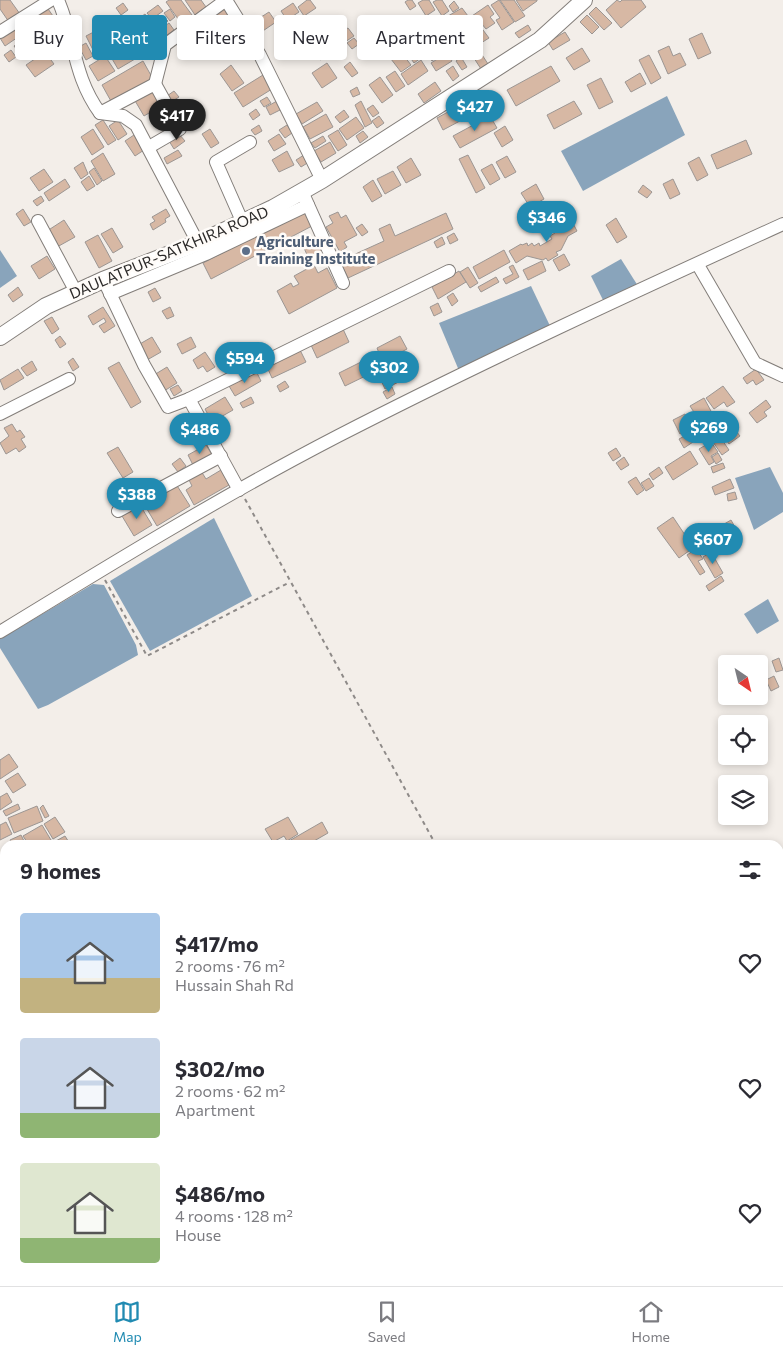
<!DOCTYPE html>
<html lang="en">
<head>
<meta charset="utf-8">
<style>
  body { margin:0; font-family:Commissioner,sans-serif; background:#f7f7f7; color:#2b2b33; height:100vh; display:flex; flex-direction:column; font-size:19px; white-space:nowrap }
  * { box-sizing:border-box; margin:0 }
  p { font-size:16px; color:#7c7c81 }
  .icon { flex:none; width:28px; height:28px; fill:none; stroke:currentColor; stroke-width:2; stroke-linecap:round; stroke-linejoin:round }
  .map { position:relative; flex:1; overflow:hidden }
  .side { position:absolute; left:0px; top:840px; width:784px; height:446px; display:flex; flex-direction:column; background:#fff; border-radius:15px 15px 0 0; box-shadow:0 2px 8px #0003 }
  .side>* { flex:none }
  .guide { position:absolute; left:15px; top:15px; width:500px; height:45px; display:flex; gap:10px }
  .needle { width:32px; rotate:145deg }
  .fabs { position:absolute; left:718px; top:655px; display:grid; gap:10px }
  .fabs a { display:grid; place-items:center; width:50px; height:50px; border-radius:5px; background:#fff; box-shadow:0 2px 8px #0003; font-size:25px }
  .price { position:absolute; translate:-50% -42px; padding:0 11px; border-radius:18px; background:#218bb2; color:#fff; font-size:16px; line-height:32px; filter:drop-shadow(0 1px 2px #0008) }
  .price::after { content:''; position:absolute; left:50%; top:30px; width:15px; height:11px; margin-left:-8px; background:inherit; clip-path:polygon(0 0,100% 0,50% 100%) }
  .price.current { background:#222; color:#fff }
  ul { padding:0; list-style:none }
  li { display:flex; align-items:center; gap:15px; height:125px; padding:0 20px }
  li span { display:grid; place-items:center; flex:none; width:140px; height:100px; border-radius:5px; color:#555 }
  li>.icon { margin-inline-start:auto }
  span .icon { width:60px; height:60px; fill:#fffc; stroke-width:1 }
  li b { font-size:21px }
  h2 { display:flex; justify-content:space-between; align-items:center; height:60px; padding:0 20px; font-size:21px }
  .pill { padding:0 18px; border-radius:5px; background:#fff; box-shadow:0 2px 8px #0003; font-size:18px; line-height:45px }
  .pill.current { background:#218bb2; color:#fff }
  .menu { display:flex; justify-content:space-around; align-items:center; height:70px; border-top:1px solid #e1e1e2; background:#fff; font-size:14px; color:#7c7c81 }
  .menu a { display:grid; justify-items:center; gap:2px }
  .menu .current { color:#218bb2 }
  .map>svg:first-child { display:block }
  .industrial { fill:#f9dfd9 }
  .water { fill:#89a4bb }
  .building { fill:#d7b8a4; stroke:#9c9693 }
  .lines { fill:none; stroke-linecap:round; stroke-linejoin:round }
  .minor-casing { stroke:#837e7a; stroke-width:14 }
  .major-casing { stroke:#837e7a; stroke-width:18 }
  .highway-casing { stroke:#837e7a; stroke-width:21 }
  .path { stroke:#8e8a88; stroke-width:2; stroke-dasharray:4 4; stroke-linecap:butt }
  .minor { stroke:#fff; stroke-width:12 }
  .major { stroke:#fff; stroke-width:16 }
  .highway { stroke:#fff; stroke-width:19 }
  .rail-casing { stroke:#686663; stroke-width:5 }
  .rail { stroke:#fffcf9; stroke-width:3; stroke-dasharray:9; stroke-linecap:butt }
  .service-dot { fill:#5c6f8a; stroke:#fffcf9; stroke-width:2 }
  .labels { text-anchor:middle; stroke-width:5; stroke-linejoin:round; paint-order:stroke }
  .service-label { font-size:15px; font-weight:bold; fill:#4e5e75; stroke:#fffcf9; text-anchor:start }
  .street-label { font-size:15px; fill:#2c2a29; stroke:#fffcf9 }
</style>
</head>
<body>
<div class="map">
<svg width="783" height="1286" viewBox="0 0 783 1286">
  <rect width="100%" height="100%" fill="#f3eee9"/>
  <polygon class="industrial" points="0,1245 5,1247 5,1281 77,1281 87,1286 0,1286"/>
  <g class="water">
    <polygon points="667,96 685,135 583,191 561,151"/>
    <polygon points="0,250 17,276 0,288"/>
    <polygon points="621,259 638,286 604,302 591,276"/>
    <polygon points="531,286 551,328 460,373 439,323"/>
    <polygon points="770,467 783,493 783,512 754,530 735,478"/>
    <polygon points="214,518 252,596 150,651 110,581"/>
    <polygon points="93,584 104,585 136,645 138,655 48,705 38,709 0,648 0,639"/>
    <polygon points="768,599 779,621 757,634 744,614"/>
  </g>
  <g class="building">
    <polygon points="0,0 10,0 20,14 9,22 0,9"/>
    <polygon points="169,0 181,0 192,15 181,23 166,2"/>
    <polygon points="185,0 201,0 206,7 195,15"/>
    <polygon points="307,0 310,0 316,8 304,16 298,7"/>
    <polygon points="408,0 412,0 416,6 410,10 405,2"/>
    <polygon points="423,0 429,0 435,10 426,16 418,3"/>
    <polygon points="437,0 442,0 449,11 442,16 433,2"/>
    <polygon points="499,0 514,22 502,30 496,20 500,18 491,5"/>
    <polygon points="500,0 514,0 525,16 515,22"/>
    <polygon points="516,0 537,0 537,1 523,11"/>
    <polygon points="617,0 620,2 622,0 641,0 646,7 621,28 606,10"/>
    <polygon points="454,1 459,8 453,12 449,6"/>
    <polygon points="123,3 128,10 121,15 116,8"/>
    <polygon points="293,3 299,12 287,20 281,11"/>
    <polygon points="158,5 163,11 152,19 147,13"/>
    <polygon points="488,5 494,14 490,17 495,23 486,29 481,23 472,29 466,20"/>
    <polygon points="46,6 53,16 36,27 29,16"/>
    <polygon points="223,6 233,19 223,26 213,13"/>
    <polygon points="596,7 612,23 604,30 589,14"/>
    <polygon points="462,8 468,16 454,25 448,16"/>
    <polygon points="170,9 175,17 170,21 164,13"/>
    <polygon points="269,12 276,22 251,39 244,28"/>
    <polygon points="145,14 150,21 143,26 138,19"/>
    <polygon points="587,15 599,27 592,34 580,22"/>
    <polygon points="435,16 442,27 430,35 422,24"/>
    <polygon points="164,17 168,21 159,28 155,23"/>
    <polygon points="137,18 142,26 134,31 129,24"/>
    <polygon points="27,19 31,26 22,32 18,25"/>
    <polygon points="393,19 401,29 393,34 386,24"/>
    <polygon points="169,23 174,30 163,38 158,31"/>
    <polygon points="128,24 134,32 121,40 116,32"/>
    <polygon points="107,25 117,43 95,54 86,36"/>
    <polygon points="528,25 531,30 519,38 515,33"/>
    <polygon points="480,26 489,38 481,43 473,30"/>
    <polygon points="15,27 21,35 5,46 0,38"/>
    <polygon points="155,27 160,35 153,40 147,33"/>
    <polygon points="348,28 354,36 345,42 339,33"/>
    <polygon points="467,28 472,36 466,40 461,32"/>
    <polygon points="49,30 55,39 48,44 42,34"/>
    <polygon points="38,32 47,46 36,53 27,40"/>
    <polygon points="565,32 570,40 553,50 548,42"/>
    <polygon points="147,33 152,40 145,46 140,38"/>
    <polygon points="702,33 711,53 698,59 689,39"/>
    <polygon points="405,35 421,58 414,63 398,40"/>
    <polygon points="137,38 142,47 134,52 129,43"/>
    <polygon points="192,38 201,51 193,57 184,44"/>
    <polygon points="354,38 359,44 352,49 347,43"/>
    <polygon points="22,41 28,49 20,54 14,46"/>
    <polygon points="453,42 460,53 453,58 445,47"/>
    <polygon points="463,42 471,53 466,57 458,46"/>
    <polygon points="86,43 93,56 86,60 79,47"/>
    <polygon points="322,43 330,54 320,60 313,50"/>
    <polygon points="388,43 395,53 385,59 379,50"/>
    <polygon points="438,44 443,53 432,61 426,52"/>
    <polygon points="669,46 673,56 680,53 686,65 668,74 658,51"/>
    <polygon points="128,47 135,59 118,69 111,57"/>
    <polygon points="582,48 590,61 574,70 566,58"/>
    <polygon points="11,50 16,57 9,62 4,55"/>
    <polygon points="479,50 488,64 481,69 472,55"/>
    <polygon points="45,52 54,64 35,77 26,65"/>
    <polygon points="401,52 411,65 401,72 391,59"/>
    <polygon points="447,53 452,61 436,71 431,63"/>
    <polygon points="649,55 661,78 651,84 639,60"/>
    <polygon points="105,56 115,71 98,81 89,66"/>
    <polygon points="461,57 467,67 462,70 456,61"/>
    <polygon points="421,60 428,71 408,85 401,74"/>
    <polygon points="143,61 153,79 112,103 102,85"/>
    <polygon points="350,62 358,73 352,77 344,67"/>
    <polygon points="327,63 337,78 322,88 312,73"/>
    <polygon points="231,65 244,83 232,91 220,74"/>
    <polygon points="453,66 459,76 453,81 446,71"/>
    <polygon points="551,66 560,81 516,106 507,90"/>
    <polygon points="395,71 405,86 396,92 386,77"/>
    <polygon points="640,73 646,84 631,92 625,82"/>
    <polygon points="263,75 272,89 243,107 234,93"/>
    <polygon points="380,77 393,95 382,103 369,85"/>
    <polygon points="601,78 613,102 599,109 587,85"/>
    <polygon points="435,82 441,91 424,103 418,94"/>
    <polygon points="357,87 360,94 353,97 350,91"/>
    <polygon points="152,89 161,106 144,116 134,99"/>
    <polygon points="174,91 179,97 171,102 167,96"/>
    <polygon points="267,97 271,103 264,107 260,101"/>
    <polygon points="277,101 282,109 270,115 266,107"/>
    <polygon points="361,101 372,123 365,127 355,105"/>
    <polygon points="574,101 582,114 554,129 547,115"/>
    <polygon points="317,102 323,111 302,124 296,114"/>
    <polygon points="466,102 473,114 443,130 437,118"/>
    <polygon points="373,105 379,113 373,117 367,109"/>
    <polygon points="256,109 260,115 253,120 249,114"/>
    <polygon points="344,110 349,117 340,123 335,117"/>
    <polygon points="326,114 333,127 310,139 303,127"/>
    <polygon points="379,116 384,123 377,128 372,121"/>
    <polygon points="490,116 497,128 460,148 453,136"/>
    <polygon points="356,117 364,128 347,140 339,129"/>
    <polygon points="103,120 116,140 108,145 95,125"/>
    <polygon points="118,120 127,134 118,140 109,126"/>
    <polygon points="259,125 262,131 255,135 251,130"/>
    <polygon points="287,125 292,133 285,138 279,130"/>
    <polygon points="505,126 513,140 502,147 494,133"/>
    <polygon points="93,129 104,147 92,155 81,137"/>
    <polygon points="210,129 219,143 211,148 202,134"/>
    <polygon points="338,130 347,145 338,151 328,136"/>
    <polygon points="363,131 368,137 360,143 356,136"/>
    <polygon points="179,134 185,141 174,149 169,141"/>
    <polygon points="279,134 286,144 274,151 268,141"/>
    <polygon points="134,135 144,150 135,156 125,141"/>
    <polygon points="323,136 326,141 315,148 311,143"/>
    <polygon points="746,140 752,154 717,169 711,155"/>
    <polygon points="330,142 336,153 321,162 314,151"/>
    <polygon points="178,150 182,156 167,164 164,158"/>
    <polygon points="287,151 294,165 279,172 272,160"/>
    <polygon points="103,153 115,174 103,181 91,161"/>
    <polygon points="304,155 309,162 301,167 296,160"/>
    <polygon points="468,155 485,188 476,193 459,159"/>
    <polygon points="507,156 516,172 505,178 496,162"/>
    <polygon points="699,157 708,175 697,181 688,163"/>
    <polygon points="411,158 421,175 406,183 397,167"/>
    <polygon points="83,162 88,174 81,179 74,168"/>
    <polygon points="492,164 500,179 490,185 481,170"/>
    <polygon points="94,168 102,181 97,185 89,172"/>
    <polygon points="44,169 53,182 39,191 30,178"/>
    <polygon points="393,171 401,185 385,194 377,179"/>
    <polygon points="89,176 95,186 87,191 81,182"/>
    <polygon points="65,179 70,187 49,201 44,193"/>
    <polygon points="673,179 680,194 670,199 663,184"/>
    <polygon points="373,180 382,196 372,202 363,187"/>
    <polygon points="536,184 544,199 530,207 521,193"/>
    <polygon points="643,185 652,192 647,198 638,192"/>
    <polygon points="41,196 44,201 37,206 33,201"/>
    <polygon points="23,209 31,222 24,226 16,214"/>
    <polygon points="166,209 170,216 165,219 166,222 153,230 150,224 155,221 152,217"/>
    <polygon points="303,211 312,226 211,279 203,263"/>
    <polygon points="338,212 341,218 346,215 357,235 344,242 347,247 340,252 326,227 333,223 329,216"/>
    <polygon points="446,213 453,229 348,278 340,261 384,241 379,229 390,224 395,236"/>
    <polygon points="568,214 577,231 568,236 561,250 556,252 558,255 548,261 546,258 543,260 527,256 516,263 509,251 521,244 522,245 527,243 528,246 532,243 534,246 539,243 540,246 552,239 550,236 555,233 554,230 558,227 557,225 561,223 559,220"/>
    <polygon points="616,218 627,237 617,243 606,225"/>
    <polygon points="64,220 75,237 57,247 47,231"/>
    <polygon points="362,224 368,232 362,236 356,228"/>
    <polygon points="112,228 123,247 113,253 101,234"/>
    <polygon points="454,233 458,240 450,244 447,237"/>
    <polygon points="98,235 112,261 99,268 85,242"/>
    <polygon points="442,237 445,244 437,248 434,242"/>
    <polygon points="319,241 323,250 308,257 304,248"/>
    <polygon points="504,250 510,262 479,279 473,267"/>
    <polygon points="564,254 570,265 559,271 553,260"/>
    <polygon points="47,256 55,269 39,279 31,266"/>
    <polygon points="542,261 546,271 528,280 523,270"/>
    <polygon points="314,265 318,273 327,268 337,288 289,314 277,291 291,283 293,287 299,284 294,276"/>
    <polygon points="513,265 519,277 506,284 503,279 513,274 509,267"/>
    <polygon points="468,267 478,283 470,288 460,272"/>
    <polygon points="459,271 466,282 438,299 432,287"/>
    <polygon points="496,277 499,282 481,292 478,287"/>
    <polygon points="18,287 23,295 13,302 8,295"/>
    <polygon points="155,288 161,298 153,302 148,292"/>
    <polygon points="453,293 458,301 452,306 447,297"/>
    <polygon points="438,303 442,312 434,316 430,307"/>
    <polygon points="103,307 115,326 104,333 99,326 106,322 104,318 93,325 88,316"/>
    <polygon points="170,307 174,316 167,319 162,311"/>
    <polygon points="52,317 59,329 52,334 44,321"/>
    <polygon points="343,329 349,342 317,358 311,345"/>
    <polygon points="60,336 66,344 60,348 55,340"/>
    <polygon points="400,336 407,349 390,358 392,363 345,386 339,373 379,353 377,348"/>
    <polygon points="152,337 161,352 147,360 138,345"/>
    <polygon points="191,337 196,347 182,354 177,344"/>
    <polygon points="300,350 306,362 272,378 267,367"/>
    <polygon points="205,352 215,367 207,372 203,366 198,369 193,360"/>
    <polygon points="73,358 79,367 73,371 68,362"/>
    <polygon points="32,361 37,370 27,376 21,368"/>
    <polygon points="119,362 141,402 131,408 108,368"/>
    <polygon points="402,364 408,377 385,389 379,376"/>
    <polygon points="167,367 177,383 164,391 154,375"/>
    <polygon points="18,369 24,378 4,390 0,380"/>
    <polygon points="756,369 764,380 756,385 753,380 747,384 743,378"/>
    <polygon points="256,371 261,381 235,396 229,386"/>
    <polygon points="285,381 289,387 280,392 277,386"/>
    <polygon points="178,385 182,391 174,396 170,389"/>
    <polygon points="723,386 735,402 727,407 724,402 714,409 706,398"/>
    <polygon points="392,387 395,394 387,399 383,392"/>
    <polygon points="225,397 233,410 212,422 205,409"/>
    <polygon points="251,397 254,403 243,408 240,403"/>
    <polygon points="704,398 712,413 699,420 690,406"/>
    <polygon points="766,400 771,407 764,412 767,416 757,423 749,413"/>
    <polygon points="722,412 730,423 721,429 713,418"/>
    <polygon points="685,414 693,428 680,434 673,420"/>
    <polygon points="709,419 718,434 704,441 696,427"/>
    <polygon points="12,424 17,432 20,430 25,437 21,439 26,447 19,452 16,448 6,454 0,443 9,436 4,428"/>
    <polygon points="732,426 740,436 729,444 722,433"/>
    <polygon points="692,432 696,440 684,448 679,439"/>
    <polygon points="720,437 729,450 722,455 713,442"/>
    <polygon points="711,442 718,452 711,456 714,462 709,465 699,449"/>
    <polygon points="206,445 212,455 193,465 188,455"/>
    <polygon points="118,447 133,472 123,478 107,453"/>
    <polygon points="616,448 621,456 613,461 608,453"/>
    <polygon points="690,451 698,464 673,480 665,467"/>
    <polygon points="718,453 722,460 716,464 712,457"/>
    <polygon points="624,457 629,465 621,470 616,463"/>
    <polygon points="180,458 186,466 178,472 172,464"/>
    <polygon points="723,463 725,468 713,473 711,467"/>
    <polygon points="659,467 663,473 653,480 649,474"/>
    <polygon points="221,470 229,485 194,505 186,490 192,486 188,478 201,471 206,479"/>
    <polygon points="636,477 644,490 637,495 628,482"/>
    <polygon points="649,478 654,486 646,491 641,483"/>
    <polygon points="730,479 734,488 715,495 712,487"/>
    <polygon points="176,484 190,506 157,526 144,504"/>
    <polygon points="735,492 737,499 728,501 727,494"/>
    <polygon points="140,505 152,525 134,536 122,516"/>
    <polygon points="673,517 685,535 687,533 696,546 679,558 657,528"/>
    <polygon points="731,520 736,529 725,536 719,527"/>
    <polygon points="707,528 713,538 705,544 698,533"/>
    <polygon points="696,549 703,559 698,561 705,572 700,575 687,555"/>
    <polygon points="711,552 723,573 715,578 703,557"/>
    <polygon points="721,576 724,581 709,591 706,586"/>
    <polygon points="779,658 783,670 776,672 772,661"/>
    <polygon points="774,676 779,687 771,691 766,680"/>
    <polygon points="9,754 18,767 0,779 0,760"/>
    <polygon points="18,773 26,785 13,793 5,781"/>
    <polygon points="7,793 12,802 0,810 0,797"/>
    <polygon points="18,804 20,809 6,816 3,811"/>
    <polygon points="43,805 49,816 45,818 40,808"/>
    <polygon points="37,806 43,821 14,833 8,818"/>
    <polygon points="55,817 65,832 53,839 44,824"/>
    <polygon points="288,817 298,834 287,841 284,836 273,842 265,829"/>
    <polygon points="6,822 12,834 0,840 0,825"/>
    <polygon points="322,822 328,833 307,845 282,845"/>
    <polygon points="42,825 54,845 29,845 23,836"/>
    <polygon points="21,835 26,845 13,845 10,840"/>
    <polygon points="65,836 70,844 56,845 54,842"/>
    <polygon points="781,1012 783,1015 783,1030 779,1024 779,1013"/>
    <polygon points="783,1081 783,1103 779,1097 779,1083"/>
    <polygon points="389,1281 421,1281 419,1286 399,1286"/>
    <polygon points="640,1281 648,1281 650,1286 634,1286"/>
    <polygon points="701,1281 713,1281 707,1286 695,1286"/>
  </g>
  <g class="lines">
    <defs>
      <g id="minor">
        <path d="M58 0C75 39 73 76 100 113L123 116 136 125 198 243"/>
        <polyline points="226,0 260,55 322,180"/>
        <polyline points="0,32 51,0"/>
        <polyline points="155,84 165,45 226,0"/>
        <polyline points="100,113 155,84 180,129 149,147"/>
        <polyline points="305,198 343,283"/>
        <polyline points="38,221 76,292"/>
        <polyline points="242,221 216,162 250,142"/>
        <polyline points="698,265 755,363 783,376"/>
        <polyline points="107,287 144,365 168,407 189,399"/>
        <polyline points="110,294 206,254 308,205"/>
        <polyline points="0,414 69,379"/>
        <polyline points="239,490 189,399 449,271"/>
        <polyline points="118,511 221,456"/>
        <path d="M0 632C111 564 222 496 338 436 484 361 634 292 783 224"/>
        <polyline points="779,925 783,932"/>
        <polyline points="779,1154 783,1152"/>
        <polyline points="0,1264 5,1266"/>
        <polyline points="30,1281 36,1286"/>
        <polyline points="724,1281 727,1286"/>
        <polyline points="0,1282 5,1278"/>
      </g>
      <polyline id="major" points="0,337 46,306 103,280 198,243 273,208 322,180 540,40 584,0"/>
      <g id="highway">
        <polyline points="0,1046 5,1049"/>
        <polyline points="501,1281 513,1286"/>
        <polyline points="526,1281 538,1286"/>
      </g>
    </defs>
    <use href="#minor" class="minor-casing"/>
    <use href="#major" class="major-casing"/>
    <use href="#highway" class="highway-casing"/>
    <g class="path">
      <polyline points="245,499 436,845"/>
      <polyline points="105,580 147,656 290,582"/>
    </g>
    <use href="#minor" class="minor"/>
    <use href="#major" class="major"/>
    <use href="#highway" class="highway"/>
    <defs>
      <g id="rail">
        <polyline points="0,1140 5,1142"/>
        <polyline points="0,1161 5,1164"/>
        <polyline points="0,1170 5,1172"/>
        <polyline points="225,1281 234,1286"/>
        <polyline points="242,1281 252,1286"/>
        <polyline points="271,1281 279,1286"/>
      </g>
    </defs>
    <use href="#rail" class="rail-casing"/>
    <use href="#rail" class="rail"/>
  </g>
  <circle class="service-dot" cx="246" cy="251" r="5"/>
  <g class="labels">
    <g class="service-label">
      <text x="256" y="247">Agriculture<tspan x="256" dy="17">Training Institute</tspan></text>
    </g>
    <g class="street-label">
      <text transform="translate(169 253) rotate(-23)" y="5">DAULATPUR-SATKHIRA ROAD</text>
    </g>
  </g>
</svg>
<div class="fabs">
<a><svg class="needle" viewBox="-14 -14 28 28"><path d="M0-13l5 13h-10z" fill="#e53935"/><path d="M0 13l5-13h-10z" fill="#7c7c81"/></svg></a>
<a><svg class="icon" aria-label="locate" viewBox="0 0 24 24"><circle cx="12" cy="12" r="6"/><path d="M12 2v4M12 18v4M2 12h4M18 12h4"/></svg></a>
<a><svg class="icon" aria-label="layers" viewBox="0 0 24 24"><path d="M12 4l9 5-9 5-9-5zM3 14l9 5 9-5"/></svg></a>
</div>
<b class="price" style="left:475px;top:132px">$427</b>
<b class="price current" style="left:177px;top:141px">$417</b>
<b class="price" style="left:547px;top:243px">$346</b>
<b class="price" style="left:245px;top:384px">$594</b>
<b class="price" style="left:389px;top:393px">$302</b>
<b class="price" style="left:709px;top:453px">$269</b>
<b class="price" style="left:200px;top:455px">$486</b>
<b class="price" style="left:137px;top:520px">$388</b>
<b class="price" style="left:713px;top:565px">$607</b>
<div class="guide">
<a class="pill">Buy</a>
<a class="pill current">Rent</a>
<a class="pill">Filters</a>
<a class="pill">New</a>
<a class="pill">Apartment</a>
</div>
<section class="side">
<h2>9 homes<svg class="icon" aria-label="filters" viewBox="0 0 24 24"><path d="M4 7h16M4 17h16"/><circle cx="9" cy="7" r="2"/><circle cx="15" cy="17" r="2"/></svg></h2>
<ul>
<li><span style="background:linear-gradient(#a9c7e8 65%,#c2b280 0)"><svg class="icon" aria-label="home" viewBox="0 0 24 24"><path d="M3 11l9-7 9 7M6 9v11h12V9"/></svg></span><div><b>$417/mo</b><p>2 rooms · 76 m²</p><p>Hussain Shah Rd</p></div><svg class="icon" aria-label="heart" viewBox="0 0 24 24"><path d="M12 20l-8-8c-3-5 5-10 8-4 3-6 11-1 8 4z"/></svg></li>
<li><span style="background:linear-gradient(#c9d6e8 75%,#8fb573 0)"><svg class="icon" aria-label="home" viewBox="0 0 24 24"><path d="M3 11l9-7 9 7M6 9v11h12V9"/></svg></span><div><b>$302/mo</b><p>2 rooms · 62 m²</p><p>Apartment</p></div><svg class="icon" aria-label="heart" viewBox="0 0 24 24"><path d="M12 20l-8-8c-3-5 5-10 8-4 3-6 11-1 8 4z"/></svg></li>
<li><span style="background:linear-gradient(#dfe7d0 75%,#8fb573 0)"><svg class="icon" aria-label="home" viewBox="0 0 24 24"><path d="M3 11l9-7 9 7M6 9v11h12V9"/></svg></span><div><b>$486/mo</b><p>4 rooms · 128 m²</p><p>House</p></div><svg class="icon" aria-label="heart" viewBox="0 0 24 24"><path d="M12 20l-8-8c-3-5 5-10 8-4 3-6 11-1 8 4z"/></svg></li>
</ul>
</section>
</div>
<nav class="menu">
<a class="current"><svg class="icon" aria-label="map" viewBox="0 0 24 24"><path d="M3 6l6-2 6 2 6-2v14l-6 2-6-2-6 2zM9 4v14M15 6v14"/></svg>Map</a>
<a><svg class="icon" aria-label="saved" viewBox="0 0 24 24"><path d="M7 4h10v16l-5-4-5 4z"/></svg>Saved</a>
<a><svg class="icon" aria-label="home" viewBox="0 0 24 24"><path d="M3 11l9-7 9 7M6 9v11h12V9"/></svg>Home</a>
</nav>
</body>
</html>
